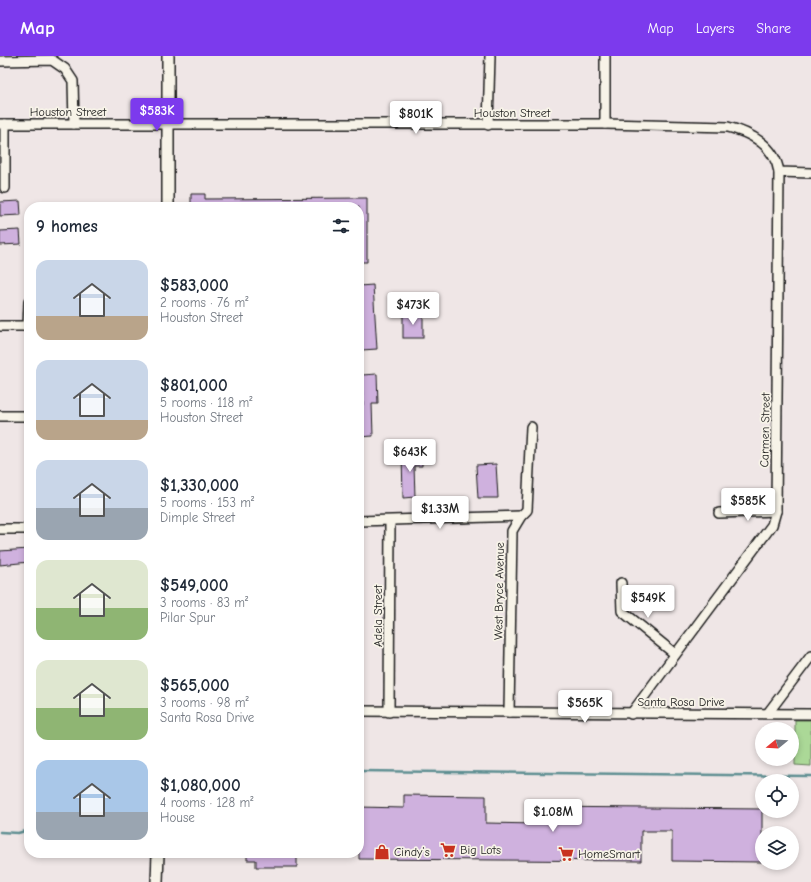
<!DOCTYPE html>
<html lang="en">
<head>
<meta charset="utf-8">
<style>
  body { margin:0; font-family:"Comic Neue",sans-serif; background:#f2f2f3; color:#1f2937; height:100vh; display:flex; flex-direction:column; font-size:15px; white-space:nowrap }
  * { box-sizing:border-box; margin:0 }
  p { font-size:13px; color:#747a83 }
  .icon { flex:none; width:22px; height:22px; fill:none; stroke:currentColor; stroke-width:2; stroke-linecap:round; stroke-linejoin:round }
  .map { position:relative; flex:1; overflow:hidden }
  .panel { position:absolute; left:24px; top:146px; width:340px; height:656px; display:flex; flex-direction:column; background:#fff; border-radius:16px; box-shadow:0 2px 6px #0003 }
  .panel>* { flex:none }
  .needle { width:26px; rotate:252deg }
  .tools { position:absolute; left:755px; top:666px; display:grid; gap:8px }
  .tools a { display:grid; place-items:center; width:44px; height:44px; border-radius:50%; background:#fff; box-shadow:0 2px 6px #0003; font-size:20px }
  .price { position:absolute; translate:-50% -34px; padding:0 9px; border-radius:4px; background:#fff; color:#222; font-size:13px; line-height:26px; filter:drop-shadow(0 1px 2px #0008) }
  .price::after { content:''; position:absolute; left:50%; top:24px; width:12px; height:9px; margin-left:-6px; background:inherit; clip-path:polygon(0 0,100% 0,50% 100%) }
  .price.active { background:#7c3aed; color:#fff }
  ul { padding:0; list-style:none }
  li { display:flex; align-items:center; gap:12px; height:100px; padding:0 12px }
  li span { display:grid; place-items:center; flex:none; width:112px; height:80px; border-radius:12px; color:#555 }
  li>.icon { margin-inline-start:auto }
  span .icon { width:48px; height:48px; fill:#fffc; stroke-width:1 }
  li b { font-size:17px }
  h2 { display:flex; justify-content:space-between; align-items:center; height:48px; padding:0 12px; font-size:17px }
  header { display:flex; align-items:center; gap:24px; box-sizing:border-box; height:56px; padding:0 20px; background:#7c3aed; color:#fff }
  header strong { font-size:19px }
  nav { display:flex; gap:22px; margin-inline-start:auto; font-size:14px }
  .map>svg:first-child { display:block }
  .green { fill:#abd897; stroke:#647a5a }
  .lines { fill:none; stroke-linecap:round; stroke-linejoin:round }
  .stream { stroke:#5f8f92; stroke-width:2.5 }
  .building { fill:#cfb1de; stroke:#1c1c1c }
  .minor-casing { stroke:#1c1c1c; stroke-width:12 }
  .tertiary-casing { stroke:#1c1c1c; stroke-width:14 }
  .minor { stroke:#f7f3e8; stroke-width:9 }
  .tertiary { stroke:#f7f3e8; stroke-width:11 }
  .labels { text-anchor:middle; stroke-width:3.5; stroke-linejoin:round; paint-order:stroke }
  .street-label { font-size:12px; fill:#1c1c1c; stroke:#f7f3e8 }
  .poi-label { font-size:12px; fill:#1c1c1c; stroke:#f7f3e8; text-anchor:start }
</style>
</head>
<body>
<header>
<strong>Map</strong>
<nav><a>Map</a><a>Layers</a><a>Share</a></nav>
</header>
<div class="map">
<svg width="811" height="826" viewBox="0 0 811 826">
  <rect width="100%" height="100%" fill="#efe6e6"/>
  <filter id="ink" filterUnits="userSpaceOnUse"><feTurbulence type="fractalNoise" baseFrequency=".025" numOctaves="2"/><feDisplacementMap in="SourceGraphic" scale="8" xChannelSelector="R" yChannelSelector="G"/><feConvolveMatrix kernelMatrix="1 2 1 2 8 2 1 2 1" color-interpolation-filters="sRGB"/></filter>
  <g filter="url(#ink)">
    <polygon class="green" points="795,664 811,664 811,710 795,709"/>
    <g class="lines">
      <g class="stream">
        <polyline points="359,715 811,720"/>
        <polyline points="0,776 18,777 29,774"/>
      </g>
    </g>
    <g class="building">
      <polygon points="191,138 205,138 205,143 367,142 367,206 359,206 359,151 191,151"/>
      <polygon points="20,145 21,159 0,160 0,146"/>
      <polygon points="20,174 21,188 0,189 0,175"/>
      <polygon points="373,229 377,293 362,294 359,230"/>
      <rect x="403" y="258" width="20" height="24"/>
      <polygon points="377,318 378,348 372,348 373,380 359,381 359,349 363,349 362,319"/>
      <polygon points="402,397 422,397 422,410 414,410 415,441 403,442"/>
      <polygon points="496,408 498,442 478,442 476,409"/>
      <polygon points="29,493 29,506 0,509 0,495"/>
      <polygon points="404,739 486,740 486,767 536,768 536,751 762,753 762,806 672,805 672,775 641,775 641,805 359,803 359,751 404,752"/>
      <polygon points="247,797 297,797 297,811 256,811 256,804 247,804"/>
    </g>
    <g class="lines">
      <defs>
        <g id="minor">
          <polyline points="0,5 52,4 65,13 73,25 74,68"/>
          <path d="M0 68H605L728 71C751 77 775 90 779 116L811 117"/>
          <polyline points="5,68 5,132"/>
          <polyline points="605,68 605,0"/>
          <polyline points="488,69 490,0"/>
          <polyline points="0,270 29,270"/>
          <polyline points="28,270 29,246"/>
          <polyline points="0,360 29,360"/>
          <polyline points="719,457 776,455"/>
          <polyline points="359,465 521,460"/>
          <polyline points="0,473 29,473"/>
          <polyline points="621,527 622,555 675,598"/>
          <polyline points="359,655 811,658"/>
          <polyline points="389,656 390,465"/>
          <polyline points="509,656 512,475 521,460 527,454 531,371"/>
          <polyline points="768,657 811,600"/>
          <polyline points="631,658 772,469 776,455 779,116"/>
        </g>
        <g id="tertiary">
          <polyline points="168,151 168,0"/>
          <polyline points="157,826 158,797"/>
        </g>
      </defs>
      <use href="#minor" class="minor-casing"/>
      <use href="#tertiary" class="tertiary-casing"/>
      <use href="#minor" class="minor"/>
      <use href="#tertiary" class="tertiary"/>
    </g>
  </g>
  <defs>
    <symbol id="supermarket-bare" viewBox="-9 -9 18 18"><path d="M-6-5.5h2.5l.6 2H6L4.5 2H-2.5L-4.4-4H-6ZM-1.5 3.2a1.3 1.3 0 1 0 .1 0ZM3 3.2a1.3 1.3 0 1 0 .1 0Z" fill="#c8321e" stroke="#f7f3e8" stroke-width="2.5" paint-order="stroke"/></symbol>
    <symbol id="shop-bare" viewBox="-9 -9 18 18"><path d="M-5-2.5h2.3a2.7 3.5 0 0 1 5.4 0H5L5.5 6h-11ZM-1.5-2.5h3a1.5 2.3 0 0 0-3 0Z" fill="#c8321e" stroke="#f7f3e8" stroke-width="2.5" paint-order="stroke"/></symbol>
  </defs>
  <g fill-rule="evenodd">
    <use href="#supermarket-bare" x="437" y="783" width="22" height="22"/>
    <use href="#shop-bare" x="371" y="785" width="22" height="22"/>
    <use href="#supermarket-bare" x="555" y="787" width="22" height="22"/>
  </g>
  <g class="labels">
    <g class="street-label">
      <text x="68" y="60">Houston Street</text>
      <text x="512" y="61">Houston Street</text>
      <text transform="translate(765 374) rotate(-89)" y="4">Carmen Street</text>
      <text transform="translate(499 535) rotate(-89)" y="4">West Bryce Avenue</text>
      <text transform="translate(378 560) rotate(-90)" y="4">Adela Street</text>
      <text x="681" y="650">Santa Rosa Drive</text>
    </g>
    <g class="poi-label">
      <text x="460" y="798">Big Lots</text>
      <text x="394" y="800">Cindy’s</text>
      <text x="578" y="802">HomeSmart</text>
    </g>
  </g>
</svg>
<div class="tools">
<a><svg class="needle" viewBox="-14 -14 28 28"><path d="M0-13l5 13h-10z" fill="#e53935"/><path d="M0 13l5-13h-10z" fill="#747a83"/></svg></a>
<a><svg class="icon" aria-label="locate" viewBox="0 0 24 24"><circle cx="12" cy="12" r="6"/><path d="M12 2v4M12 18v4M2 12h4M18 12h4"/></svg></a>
<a><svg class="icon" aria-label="layers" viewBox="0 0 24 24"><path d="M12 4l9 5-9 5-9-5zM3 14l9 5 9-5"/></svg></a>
</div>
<b class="price active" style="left:157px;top:76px">$583K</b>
<b class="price" style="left:416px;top:79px">$801K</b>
<b class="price" style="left:413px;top:270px">$473K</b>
<b class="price" style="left:410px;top:417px">$643K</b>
<b class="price" style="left:748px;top:466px">$585K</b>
<b class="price" style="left:440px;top:474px">$1.33M</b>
<b class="price" style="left:648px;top:563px">$549K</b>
<b class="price" style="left:585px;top:668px">$565K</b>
<b class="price" style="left:553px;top:777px">$1.08M</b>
<section class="panel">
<h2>9 homes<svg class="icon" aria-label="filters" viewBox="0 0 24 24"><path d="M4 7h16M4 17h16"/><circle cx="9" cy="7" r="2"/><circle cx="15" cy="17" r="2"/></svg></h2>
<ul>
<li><span style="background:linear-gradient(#c9d6e8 70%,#b9a48a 0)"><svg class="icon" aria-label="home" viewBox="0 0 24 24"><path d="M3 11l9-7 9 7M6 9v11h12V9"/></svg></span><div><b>$583,000</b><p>2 rooms · 76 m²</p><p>Houston Street</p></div></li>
<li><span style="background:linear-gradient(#c9d6e8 75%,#b9a48a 0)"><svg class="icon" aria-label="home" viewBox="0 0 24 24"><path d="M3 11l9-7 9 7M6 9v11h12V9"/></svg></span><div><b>$801,000</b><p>5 rooms · 118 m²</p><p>Houston Street</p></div></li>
<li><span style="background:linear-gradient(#c9d6e8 60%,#9aa5b1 0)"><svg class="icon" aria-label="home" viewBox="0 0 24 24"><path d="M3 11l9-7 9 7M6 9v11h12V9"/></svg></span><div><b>$1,330,000</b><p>5 rooms · 153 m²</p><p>Dimple Street</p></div></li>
<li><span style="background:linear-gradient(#dfe7d0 60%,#8fb573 0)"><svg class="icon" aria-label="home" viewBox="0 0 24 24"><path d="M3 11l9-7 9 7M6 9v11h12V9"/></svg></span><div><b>$549,000</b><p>3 rooms · 83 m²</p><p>Pilar Spur</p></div></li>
<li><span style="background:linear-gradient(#dfe7d0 60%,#8fb573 0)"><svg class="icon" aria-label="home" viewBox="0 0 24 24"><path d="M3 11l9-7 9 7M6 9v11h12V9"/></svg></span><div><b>$565,000</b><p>3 rooms · 98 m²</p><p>Santa Rosa Drive</p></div></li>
<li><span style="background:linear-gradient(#a9c7e8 65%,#9aa5b1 0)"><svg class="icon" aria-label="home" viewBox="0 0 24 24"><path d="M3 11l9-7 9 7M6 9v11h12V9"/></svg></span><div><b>$1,080,000</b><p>4 rooms · 128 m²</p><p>House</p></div></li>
</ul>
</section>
</div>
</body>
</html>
